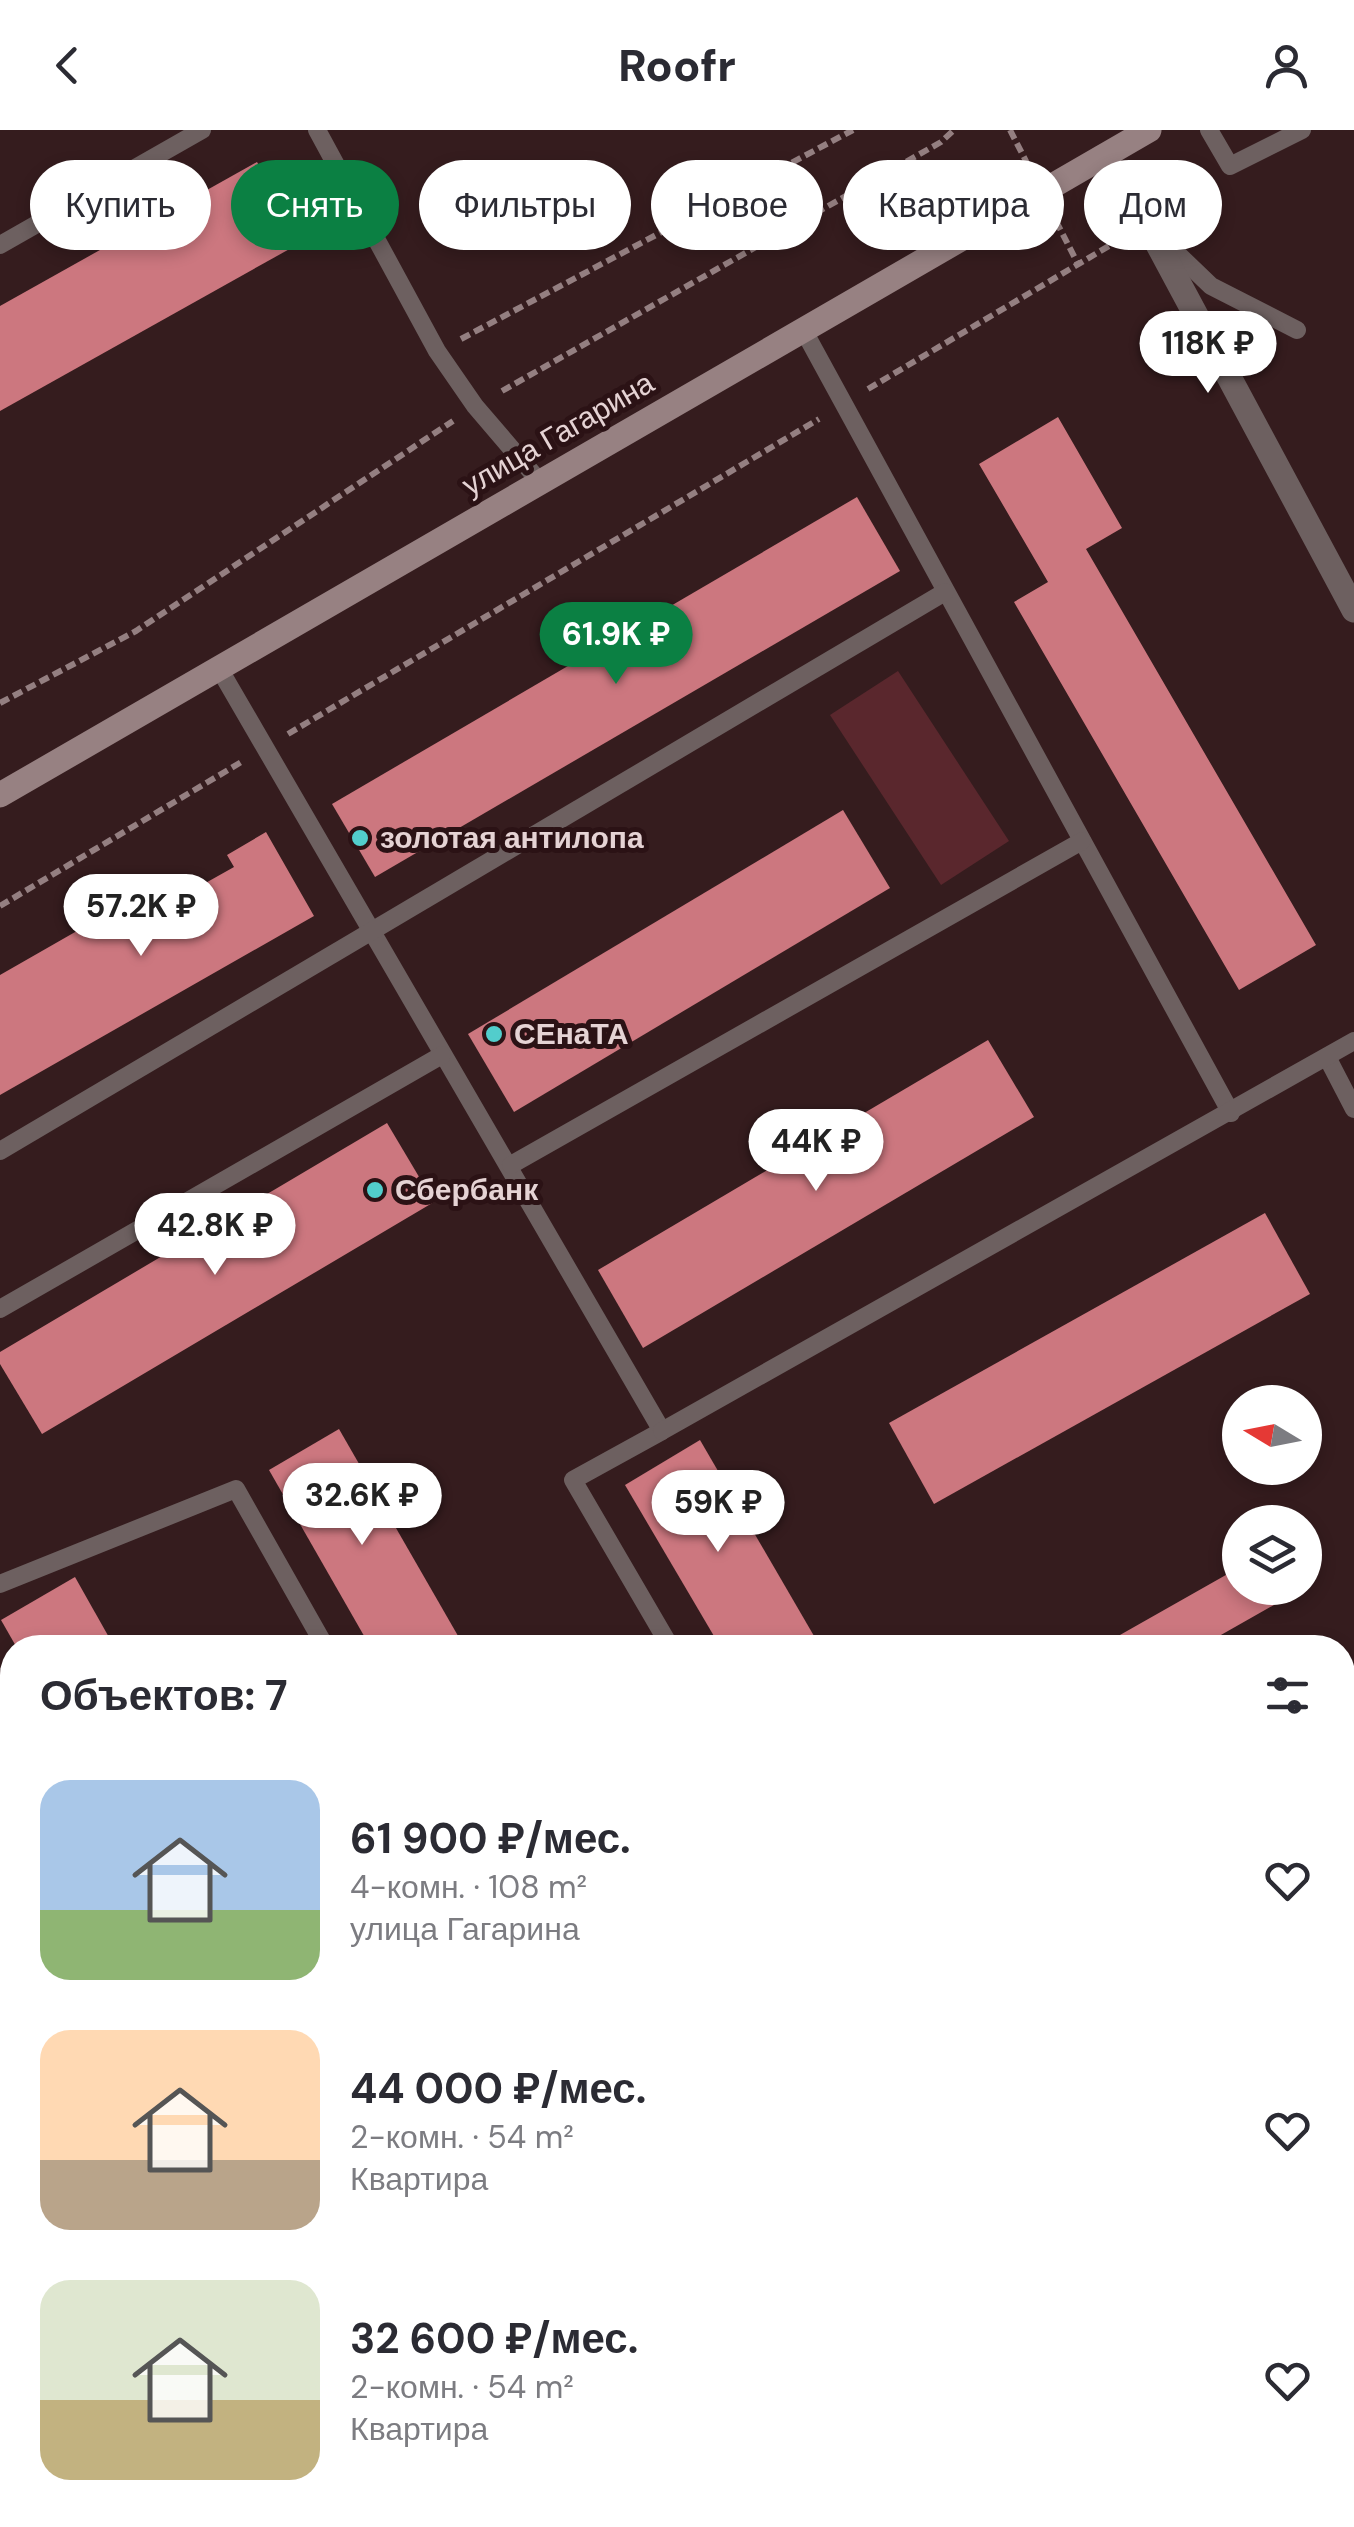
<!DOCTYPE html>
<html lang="ru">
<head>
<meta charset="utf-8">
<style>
  body { margin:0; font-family:"DM Sans",sans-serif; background:#f2f2f3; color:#2b2b33; height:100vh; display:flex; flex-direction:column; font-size:38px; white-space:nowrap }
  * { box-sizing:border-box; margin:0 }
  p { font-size:32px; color:#7c7c81 }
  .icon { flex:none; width:55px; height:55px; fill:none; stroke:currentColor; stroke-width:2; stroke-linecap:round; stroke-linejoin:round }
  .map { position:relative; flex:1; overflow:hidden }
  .sheet { position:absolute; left:0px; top:1505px; width:1355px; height:892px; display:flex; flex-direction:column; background:#fff; border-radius:40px 40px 0 0; box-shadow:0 5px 15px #0003 }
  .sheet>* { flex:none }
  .guide { position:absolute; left:30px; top:30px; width:1295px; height:90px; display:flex; gap:20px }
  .needle { width:65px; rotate:280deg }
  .tools { position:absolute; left:1222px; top:1255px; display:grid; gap:20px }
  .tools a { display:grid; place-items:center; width:100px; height:100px; border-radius:50%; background:#fff; box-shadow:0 5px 15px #0003; font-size:50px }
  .price { position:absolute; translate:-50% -85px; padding:0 22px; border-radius:35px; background:#fff; color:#222; font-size:32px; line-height:65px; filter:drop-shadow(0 2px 5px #0008) }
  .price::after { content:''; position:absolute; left:50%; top:60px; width:30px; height:22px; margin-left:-15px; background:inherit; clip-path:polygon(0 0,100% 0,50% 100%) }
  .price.active { background:#0b8043; color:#fff }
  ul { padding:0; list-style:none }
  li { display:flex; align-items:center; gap:30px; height:250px; padding:0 40px }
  li span { display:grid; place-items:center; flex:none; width:280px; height:200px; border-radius:30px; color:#555 }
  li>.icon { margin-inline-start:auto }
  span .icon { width:120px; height:120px; fill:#fffc; stroke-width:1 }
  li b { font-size:42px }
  h2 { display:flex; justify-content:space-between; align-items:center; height:120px; padding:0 40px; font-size:42px }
  .chip { padding:0 35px; border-radius:45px; background:#fff; box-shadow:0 5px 15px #0003; font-size:35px; line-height:90px }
  .chip.active { background:#0b8043; color:#fff }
  header { display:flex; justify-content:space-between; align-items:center; height:130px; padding:0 40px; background:#fff; font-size:45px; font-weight:800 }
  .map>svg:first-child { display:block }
  .green { fill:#5a272d }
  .building { fill:#cc777f }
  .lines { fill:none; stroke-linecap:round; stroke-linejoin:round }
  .path { stroke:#947f81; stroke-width:6; stroke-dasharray:10 5; stroke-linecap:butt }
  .service { stroke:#6d6060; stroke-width:18 }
  .minor { stroke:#6d6060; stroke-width:25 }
  .tertiary { stroke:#6d6060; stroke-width:25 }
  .secondary { stroke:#978182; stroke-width:25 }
  .poi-dot { fill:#52cdcc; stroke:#2b1215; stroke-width:4 }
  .labels { text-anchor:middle; stroke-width:10; stroke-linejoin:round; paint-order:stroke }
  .street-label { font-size:30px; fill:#e5d3d4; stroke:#2b1215 }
  .poi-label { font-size:30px; font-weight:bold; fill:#e5d3d4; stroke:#2b1215; text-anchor:start }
</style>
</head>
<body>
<header><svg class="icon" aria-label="back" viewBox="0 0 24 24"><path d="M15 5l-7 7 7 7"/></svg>Roofr<svg class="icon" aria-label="person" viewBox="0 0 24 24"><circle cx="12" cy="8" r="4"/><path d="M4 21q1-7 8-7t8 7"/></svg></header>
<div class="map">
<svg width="1354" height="2397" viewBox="0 0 1354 2397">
  <rect width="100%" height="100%" fill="#351c1e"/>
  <polygon class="green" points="898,541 1009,711 941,755 830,585"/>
  <g class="building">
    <polygon points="257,32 302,112 0,281 0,176"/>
    <polygon points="1058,287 1122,398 1086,419 1316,815 1239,860 1014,472 1048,452 979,334"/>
    <polygon points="857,367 900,441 375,747 332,674"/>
    <polygon points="843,680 890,758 514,982 468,904"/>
    <polygon points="266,702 314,786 0,965 0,845 166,750 177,769 234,737 227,725"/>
    <polygon points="988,910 1034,987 643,1218 598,1140"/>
    <polygon points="387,993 434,1072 42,1304 0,1234 0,1222"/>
    <polygon points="1265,1083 1310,1164 934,1374 889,1293"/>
    <polygon points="339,1299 465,1518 371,1518 269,1340"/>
    <polygon points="700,1310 821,1518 721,1518 625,1355"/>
    <polygon points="1240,1437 1240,1458 1304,1458 1198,1518 1097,1518"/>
    <polygon points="75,1447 115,1518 17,1518 1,1490"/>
    <polygon points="1354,1567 1354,1618 1342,1624 1342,1573"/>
    <polygon points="1354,1903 1354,2049 1342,2029 1342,1909"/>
    <polygon points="0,1934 12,1956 12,2081 0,2088"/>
    <polygon points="101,2385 184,2385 191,2397 108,2397"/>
    <polygon points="904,2385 1066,2385 1046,2397 884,2397"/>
  </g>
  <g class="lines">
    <g class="path">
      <polyline points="1010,0 1028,35"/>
      <polyline points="1174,79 1216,58"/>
      <polyline points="1056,91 1078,134"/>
      <polyline points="461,209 853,0"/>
      <polyline points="868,259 1119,110"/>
      <polyline points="502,261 941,12 954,0"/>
      <polyline points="0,573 136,501 453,291"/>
      <polyline points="288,604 819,289"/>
      <polyline points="0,776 243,631"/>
      <polyline points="0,1538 12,1560"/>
      <polyline points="1342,1685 1354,1677"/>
      <polyline points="0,1793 12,1815"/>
      <polyline points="337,2385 344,2397"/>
      <polyline points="483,2385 490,2397"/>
    </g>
    <g class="service">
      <polyline points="317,0 437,221 475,276 540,352"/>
      <polyline points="1209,0 1230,36 1302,0"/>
      <polyline points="1161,108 1211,156 1297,200"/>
      <polyline points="0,115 202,0"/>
      <polyline points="804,201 1231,983"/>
      <polyline points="220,540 662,1301 573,1350 671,1518"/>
      <polyline points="1327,927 1354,979"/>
      <polyline points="0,1021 945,462"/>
      <polyline points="511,1035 1082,711"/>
      <polyline points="0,1179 442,925"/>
      <polyline points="662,1301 1354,911"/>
      <polyline points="0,1454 236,1359 326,1518"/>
      <polyline points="0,2138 12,2131"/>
      <polyline points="1270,2385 1277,2397"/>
      <polyline points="808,2397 829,2385"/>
    </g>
    <polyline class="minor" points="1103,27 1147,94 1354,480"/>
    <g class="tertiary">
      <polyline points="0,1716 12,1738"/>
      <polyline points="391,2385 399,2397"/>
    </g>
    <polyline class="secondary" points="0,665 1149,0"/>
  </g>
  <g class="poi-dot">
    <circle cx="360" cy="708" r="10"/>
    <circle cx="494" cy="904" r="10"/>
    <circle cx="375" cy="1060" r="10"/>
  </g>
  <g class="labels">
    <g class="street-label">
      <text transform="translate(558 304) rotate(-30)" y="10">улица Гагарина</text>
    </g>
    <g class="poi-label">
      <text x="380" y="718">золотая антилопа</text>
      <text x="514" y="914">СЕнаТА</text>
      <text x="395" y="1070">Сбербанк</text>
    </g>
  </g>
</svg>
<div class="tools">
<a><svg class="needle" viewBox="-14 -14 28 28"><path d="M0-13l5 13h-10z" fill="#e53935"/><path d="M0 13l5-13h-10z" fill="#7c7c81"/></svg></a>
<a><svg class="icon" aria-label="layers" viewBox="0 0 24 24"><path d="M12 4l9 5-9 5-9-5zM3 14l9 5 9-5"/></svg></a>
</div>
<b class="price" style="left:1208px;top:266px">118K ₽</b>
<b class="price active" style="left:616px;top:557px">61.9K ₽</b>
<b class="price" style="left:141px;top:829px">57.2K ₽</b>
<b class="price" style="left:816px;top:1064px">44K ₽</b>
<b class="price" style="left:215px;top:1148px">42.8K ₽</b>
<b class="price" style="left:362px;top:1418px">32.6K ₽</b>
<b class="price" style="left:718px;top:1425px">59K ₽</b>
<div class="guide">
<a class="chip">Купить</a>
<a class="chip active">Снять</a>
<a class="chip">Фильтры</a>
<a class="chip">Новое</a>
<a class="chip">Квартира</a>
<a class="chip">Дом</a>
</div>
<section class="sheet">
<h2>Объектов: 7<svg class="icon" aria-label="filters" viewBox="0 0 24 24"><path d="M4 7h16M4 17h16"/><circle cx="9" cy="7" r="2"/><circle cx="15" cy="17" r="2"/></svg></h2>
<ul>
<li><span style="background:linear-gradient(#a9c7e8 65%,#8fb573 0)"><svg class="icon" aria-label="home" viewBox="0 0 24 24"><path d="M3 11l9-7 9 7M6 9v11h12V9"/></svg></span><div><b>61 900 ₽/мес.</b><p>4-комн. · 108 m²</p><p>улица Гагарина</p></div><svg class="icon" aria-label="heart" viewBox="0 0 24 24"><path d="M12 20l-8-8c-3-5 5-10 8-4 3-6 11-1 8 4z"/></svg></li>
<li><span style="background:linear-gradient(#ffd9b3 65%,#b9a48a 0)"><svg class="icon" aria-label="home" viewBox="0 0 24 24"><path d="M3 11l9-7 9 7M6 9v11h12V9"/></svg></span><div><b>44 000 ₽/мес.</b><p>2-комн. · 54 m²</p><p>Квартира</p></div><svg class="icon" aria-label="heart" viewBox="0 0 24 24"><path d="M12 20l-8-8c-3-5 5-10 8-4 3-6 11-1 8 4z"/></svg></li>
<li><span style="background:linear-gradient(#dfe7d0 60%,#c2b280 0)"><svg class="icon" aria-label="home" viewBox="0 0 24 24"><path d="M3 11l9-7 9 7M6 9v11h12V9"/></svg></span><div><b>32 600 ₽/мес.</b><p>2-комн. · 54 m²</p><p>Квартира</p></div><svg class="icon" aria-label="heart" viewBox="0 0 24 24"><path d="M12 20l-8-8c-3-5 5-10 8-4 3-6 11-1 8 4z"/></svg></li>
</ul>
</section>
</div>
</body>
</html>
